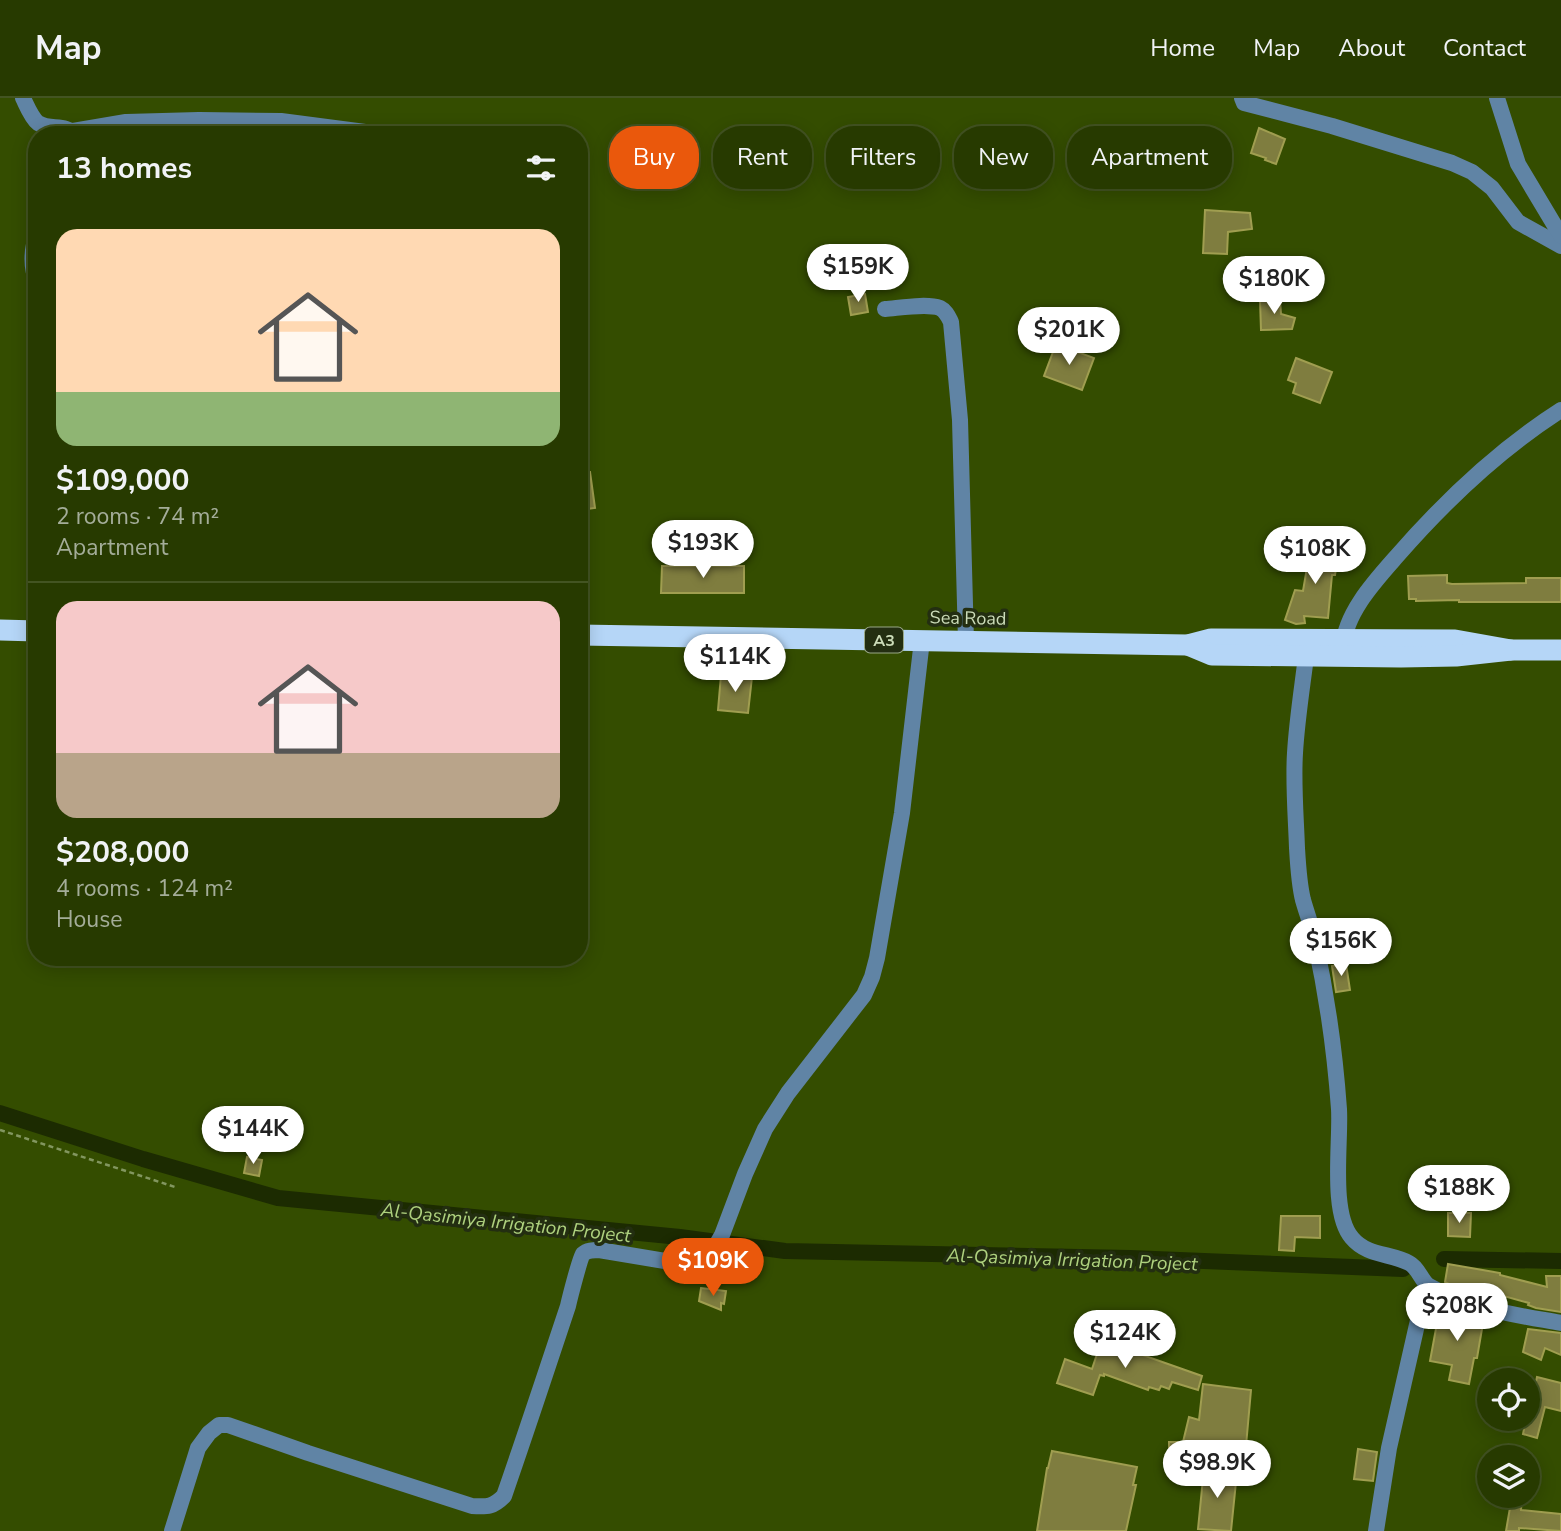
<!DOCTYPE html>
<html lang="en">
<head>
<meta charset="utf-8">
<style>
  body { margin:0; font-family:"Nunito Sans",sans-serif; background:#2f410a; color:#f1f3f6; height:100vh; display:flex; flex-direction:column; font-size:26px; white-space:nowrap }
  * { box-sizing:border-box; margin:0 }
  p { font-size:23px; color:#a4ad99 }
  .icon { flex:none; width:38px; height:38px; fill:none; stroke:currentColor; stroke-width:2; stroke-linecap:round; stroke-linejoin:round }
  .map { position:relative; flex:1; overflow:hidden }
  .details { position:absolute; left:28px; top:28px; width:560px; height:840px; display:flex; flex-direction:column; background:#273a00; border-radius:28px; box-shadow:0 4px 18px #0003,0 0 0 2px #435422 }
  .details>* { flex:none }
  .guide { position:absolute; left:609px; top:28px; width:665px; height:63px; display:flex; gap:14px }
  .fabs { position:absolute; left:1477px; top:1270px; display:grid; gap:14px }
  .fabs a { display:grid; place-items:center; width:63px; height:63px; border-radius:50%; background:#273a00; box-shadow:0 4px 18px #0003,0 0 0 2px #435422; font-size:35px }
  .price { position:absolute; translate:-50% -60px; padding:0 16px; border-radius:24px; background:#fff; color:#222; font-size:23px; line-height:46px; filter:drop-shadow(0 2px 4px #0008) }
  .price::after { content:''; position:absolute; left:50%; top:42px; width:21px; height:16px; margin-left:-10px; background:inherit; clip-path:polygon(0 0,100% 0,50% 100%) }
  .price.current { background:#ea580c; color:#fff }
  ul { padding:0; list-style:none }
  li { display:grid; align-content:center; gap:14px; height:371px; padding:0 28px }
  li+li { border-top:2px solid #435422 }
  li span { display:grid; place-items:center; height:217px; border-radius:21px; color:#555 }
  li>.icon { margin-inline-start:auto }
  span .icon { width:126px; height:126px; fill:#fffc; stroke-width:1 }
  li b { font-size:30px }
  h2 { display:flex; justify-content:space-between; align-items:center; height:84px; padding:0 28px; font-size:30px }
  .tag { padding:0 24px; border-radius:28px; background:#273a00; box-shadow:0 4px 18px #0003,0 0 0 2px #435422; font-size:24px; line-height:63px }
  .tag.current { background:#ea580c; color:#fff }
  header { display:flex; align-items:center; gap:42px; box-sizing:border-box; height:98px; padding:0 35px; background:#273a00; border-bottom:2px solid #435422 }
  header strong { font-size:33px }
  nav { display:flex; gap:38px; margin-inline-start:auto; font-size:24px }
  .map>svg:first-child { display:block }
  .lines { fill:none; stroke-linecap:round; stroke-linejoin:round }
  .canal { stroke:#1c2b01; stroke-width:16 }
  .building { fill:#7f7d3f; stroke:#a09e50; stroke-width:2 }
  .path { stroke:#82965f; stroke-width:2.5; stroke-dasharray:5 3.5; stroke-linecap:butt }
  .minor { stroke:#6084a5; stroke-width:16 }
  .highway { stroke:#b5d6f7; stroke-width:21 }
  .labels { text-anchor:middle; stroke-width:7; stroke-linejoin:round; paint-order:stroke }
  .shield { fill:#232e11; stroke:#99a887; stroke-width:2 }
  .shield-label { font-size:16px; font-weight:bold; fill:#ccdcb9 }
  .street-label { font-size:18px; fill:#ccdcb9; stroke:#232e11 }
  .water-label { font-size:19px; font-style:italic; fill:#aed17e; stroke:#232e11 }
</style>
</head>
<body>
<header>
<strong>Map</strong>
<nav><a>Home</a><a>Map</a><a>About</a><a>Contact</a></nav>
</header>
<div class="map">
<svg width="1561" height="1433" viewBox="0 0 1561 1433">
  <rect width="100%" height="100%" fill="#344d00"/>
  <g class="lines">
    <g class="canal">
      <polyline points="0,1015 143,1061 278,1100 680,1139 785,1153 1130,1160 1403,1171"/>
      <polyline points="1444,1161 1561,1163"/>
    </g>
  </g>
  <g class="building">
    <polygon points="1259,30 1285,41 1276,66 1265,62 1266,60 1251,55"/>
    <polygon points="1144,56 1168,56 1169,71 1145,72"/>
    <polygon points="1205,112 1250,115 1252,131 1228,134 1227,156 1203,155"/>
    <polygon points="865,196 868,214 851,217 848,199"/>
    <polygon points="1260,202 1280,202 1281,216 1295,220 1292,231 1261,232"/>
    <polygon points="1056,246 1094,260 1082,292 1044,278"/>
    <polygon points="1296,260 1332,274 1320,305 1293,295 1296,285 1288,282"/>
    <polygon points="590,374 595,410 579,412 579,375"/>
    <polygon points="1306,446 1339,453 1335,477 1332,477 1328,520 1304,518 1305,525 1296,526 1285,522 1295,492 1303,493 1309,458 1303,457"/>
    <polygon points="662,468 744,468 744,495 661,495"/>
    <polygon points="1447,477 1447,485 1452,486 1526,485 1526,480 1561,480 1561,504 1459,504 1459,502 1416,503 1416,501 1409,501 1408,478"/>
    <polygon points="721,577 752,579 748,615 718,612"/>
    <polygon points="1346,866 1350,892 1336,894 1332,868"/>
    <polygon points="247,1059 262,1062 259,1078 244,1075"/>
    <polygon points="1448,1115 1471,1115 1470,1139 1448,1138"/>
    <polygon points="1281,1118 1320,1118 1320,1140 1295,1139 1294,1153 1279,1152"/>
    <polygon points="1448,1166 1500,1175 1500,1177 1547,1189 1546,1178 1561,1178 1561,1214 1536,1210 1528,1207 1529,1205 1500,1197 1500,1195 1449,1186 1445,1184"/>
    <polygon points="701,1190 726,1193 724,1206 721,1205 721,1212 699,1203"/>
    <polygon points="1440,1209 1479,1219 1478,1224 1483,1225 1477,1260 1474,1260 1469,1286 1449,1282 1452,1267 1430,1263"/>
    <polygon points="1528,1231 1561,1235 1561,1257 1545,1250 1541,1262 1523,1254"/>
    <polygon points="1104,1235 1117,1239 1114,1247 1202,1278 1198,1292 1172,1284 1169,1291 1161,1288 1159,1292 1149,1289 1148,1292 1104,1276 1104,1278 1100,1277 1093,1297 1057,1285 1065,1261 1092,1271"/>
    <polygon points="1537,1279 1561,1285 1561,1313 1545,1309 1537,1340 1523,1336 1526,1321 1528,1321"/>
    <polygon points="1203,1286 1251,1292 1246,1348 1198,1343 1198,1366 1169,1366 1169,1344 1183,1344 1189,1319 1199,1322"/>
    <polygon points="1358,1351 1377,1354 1373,1383 1354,1381"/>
    <polygon points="1052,1353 1137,1369 1133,1387 1136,1387 1126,1433 1037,1433 1047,1370 1048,1370"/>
    <polygon points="1204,1370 1237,1374 1231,1433 1198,1431"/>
    <polygon points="1512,1398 1522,1398 1521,1412 1561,1416 1561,1433 1519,1430 1519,1433 1506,1433"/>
  </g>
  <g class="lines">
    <polyline class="path" points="0,1032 175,1089"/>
    <g class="minor">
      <path d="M23 0C27 8 31 19 38 25 50 33 65 25 76 37"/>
      <polyline points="1242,0 1244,5 1332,28 1452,65 1472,74 1492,90 1518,124 1561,148"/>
      <polyline points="1497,0 1518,66 1561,138"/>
      <polyline points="73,33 126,24 199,22 281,23 388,37"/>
      <path d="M37 137C31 152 31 170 37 184"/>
      <path d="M885 211C899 210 927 205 940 210 946 213 948 218 951 224L960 322 966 543"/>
      <path d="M1343 549C1345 515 1375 483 1397 458 1445 403 1500 351 1561 312"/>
      <path d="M1307 550C1303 585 1297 620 1295 655 1293 685 1296 720 1297 750 1298 767 1299 786 1303 802 1307 816 1312 829 1315 843 1327 898 1335 955 1339 1011 1341 1044 1330 1115 1352 1140 1367 1158 1390 1155 1409 1165 1419 1170 1421 1183 1429 1188 1469 1211 1517 1217 1561 1225"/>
      <path d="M172 1433 198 1350 209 1335 219 1327H228L308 1355 472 1408C488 1409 493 1409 504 1398 526 1335 547 1271 568 1208 570 1199 580 1160 583 1156 587 1152 593 1152 599 1152L677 1165H692L707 1161 714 1151 722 1137 745 1076 765 1031 788 995 864 897 872 879 877 860 902 715 922 542"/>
      <polyline points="1376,1433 1389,1350 1426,1187"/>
    </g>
    <g class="highway">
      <polyline points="0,532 37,533"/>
      <polyline points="579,537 1188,547 1211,541 1455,542 1511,552"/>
      <polyline points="1188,547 1212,557 1401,559 1456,558 1511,552 1561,552"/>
    </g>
  </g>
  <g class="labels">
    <rect class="shield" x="865" y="529.5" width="38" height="25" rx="5"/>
    <g class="shield-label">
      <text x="884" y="548">A3</text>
    </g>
    <g class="street-label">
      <text transform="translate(968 520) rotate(1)" y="6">Sea Road</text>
    </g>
    <g class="water-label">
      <text transform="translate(506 1124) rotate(6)" y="7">Al-Qasimiya Irrigation Project</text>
      <text transform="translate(1072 1161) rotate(2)" y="7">Al-Qasimiya Irrigation Project</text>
    </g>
  </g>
</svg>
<div class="fabs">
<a><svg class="icon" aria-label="locate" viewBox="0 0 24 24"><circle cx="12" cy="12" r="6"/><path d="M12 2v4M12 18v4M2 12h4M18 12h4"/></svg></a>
<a><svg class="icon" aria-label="layers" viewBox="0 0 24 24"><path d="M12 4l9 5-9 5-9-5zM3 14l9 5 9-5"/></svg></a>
</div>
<b class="price" style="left:858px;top:206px">$159K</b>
<b class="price" style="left:1274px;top:218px">$180K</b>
<b class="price" style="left:1069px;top:269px">$201K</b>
<b class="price" style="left:703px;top:482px">$193K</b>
<b class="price" style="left:1315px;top:488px">$108K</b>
<b class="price" style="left:735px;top:596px">$114K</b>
<b class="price" style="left:1341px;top:880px">$156K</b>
<b class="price" style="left:253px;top:1068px">$144K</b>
<b class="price" style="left:1459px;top:1127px">$188K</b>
<b class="price current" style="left:713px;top:1200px">$109K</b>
<b class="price" style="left:1457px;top:1245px">$208K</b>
<b class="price" style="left:1125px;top:1272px">$124K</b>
<b class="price" style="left:1217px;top:1402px">$98.9K</b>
<div class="guide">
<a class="tag current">Buy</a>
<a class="tag">Rent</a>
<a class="tag">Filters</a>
<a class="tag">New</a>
<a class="tag">Apartment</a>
</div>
<section class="details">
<h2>13 homes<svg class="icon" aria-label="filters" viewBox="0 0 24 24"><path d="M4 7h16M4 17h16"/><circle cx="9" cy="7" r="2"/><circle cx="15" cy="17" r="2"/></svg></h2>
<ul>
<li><span style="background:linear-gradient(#ffd9b3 75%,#8fb573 0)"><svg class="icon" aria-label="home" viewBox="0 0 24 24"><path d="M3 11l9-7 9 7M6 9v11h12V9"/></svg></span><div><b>$109,000</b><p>2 rooms · 74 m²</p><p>Apartment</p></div></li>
<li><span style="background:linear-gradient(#f6c9c9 70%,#b9a48a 0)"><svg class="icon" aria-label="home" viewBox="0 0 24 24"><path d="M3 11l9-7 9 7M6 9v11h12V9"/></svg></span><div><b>$208,000</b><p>4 rooms · 124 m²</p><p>House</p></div></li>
</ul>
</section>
</div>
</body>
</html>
